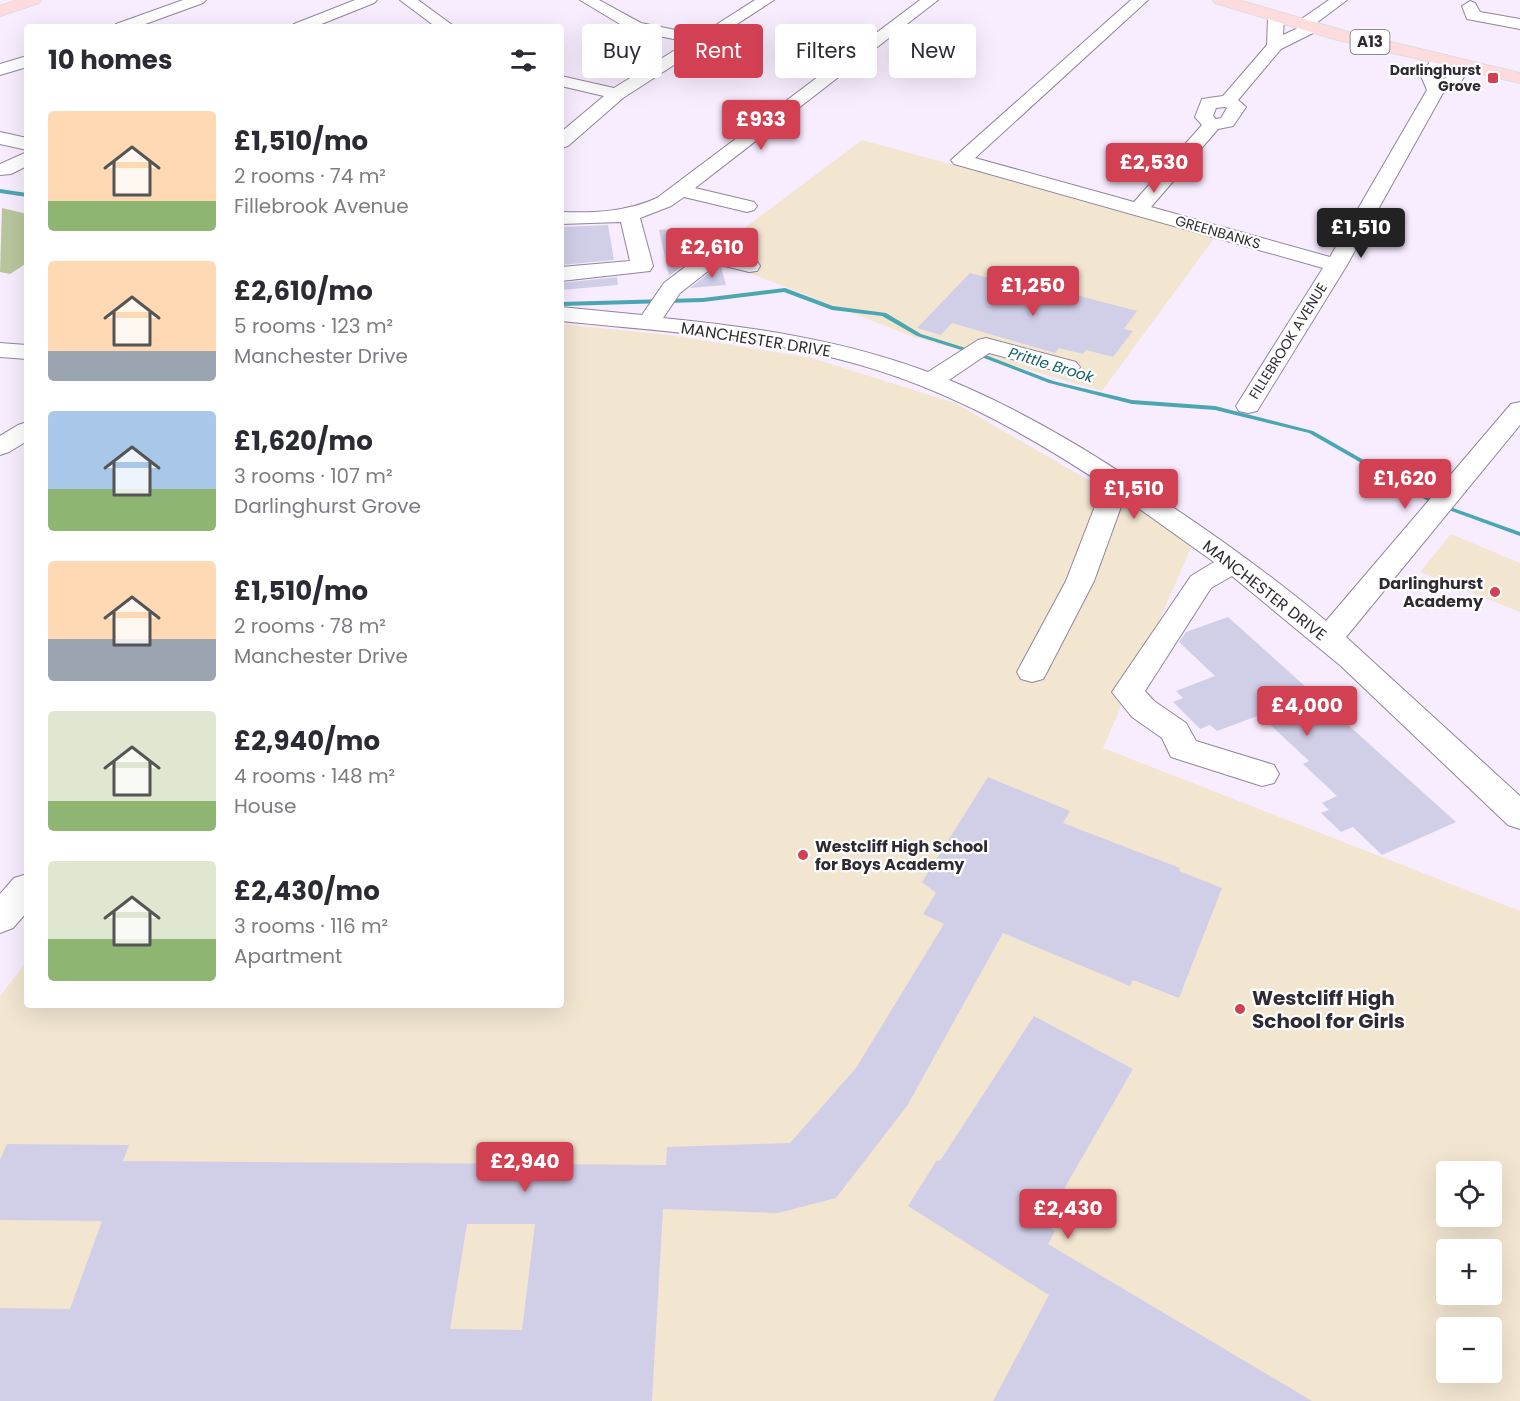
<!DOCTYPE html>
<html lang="en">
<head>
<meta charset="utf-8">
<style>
  body { margin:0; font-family:Poppins,sans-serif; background:#f2f2f3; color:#2b2b33; height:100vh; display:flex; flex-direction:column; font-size:22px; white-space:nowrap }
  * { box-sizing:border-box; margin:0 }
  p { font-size:20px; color:#7c7c81 }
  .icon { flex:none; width:33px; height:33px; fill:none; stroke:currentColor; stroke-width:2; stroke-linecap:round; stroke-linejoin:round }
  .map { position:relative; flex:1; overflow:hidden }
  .side { position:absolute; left:24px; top:24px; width:540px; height:984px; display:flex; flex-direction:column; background:#fff; border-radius:6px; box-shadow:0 6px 24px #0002 }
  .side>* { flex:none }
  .banner { position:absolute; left:582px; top:24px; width:570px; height:54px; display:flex; gap:12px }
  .buttons { position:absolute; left:1436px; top:1161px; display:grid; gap:12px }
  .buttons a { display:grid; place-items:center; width:66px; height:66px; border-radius:6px; background:#fff; box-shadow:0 6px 24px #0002; font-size:30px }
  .price { position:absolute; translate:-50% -51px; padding:0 14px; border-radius:6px; background:#d14053; color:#fff; font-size:20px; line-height:39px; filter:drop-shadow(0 2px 3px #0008) }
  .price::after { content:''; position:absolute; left:50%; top:36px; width:18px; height:14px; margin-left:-9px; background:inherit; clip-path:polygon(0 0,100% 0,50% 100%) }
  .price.current { background:#222; color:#fff }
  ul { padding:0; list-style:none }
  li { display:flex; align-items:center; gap:18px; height:150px; padding:0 24px }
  li span { display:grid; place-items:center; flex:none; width:168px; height:120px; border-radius:6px; color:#555 }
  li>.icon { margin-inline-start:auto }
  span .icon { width:72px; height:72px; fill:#fffc; stroke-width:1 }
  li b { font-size:26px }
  h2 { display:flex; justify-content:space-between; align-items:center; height:72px; padding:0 24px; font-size:26px }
  .pill { padding:0 21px; border-radius:6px; background:#fff; box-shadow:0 6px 24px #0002; font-size:21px; line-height:54px }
  .pill.current { background:#d14053; color:#fff }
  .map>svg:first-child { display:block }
  .education { fill:#f2e6d1; fill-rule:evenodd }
  .green { fill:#b9c69d }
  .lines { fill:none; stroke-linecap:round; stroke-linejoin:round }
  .stream { fill:#4ba6b3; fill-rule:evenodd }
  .building { fill:#d1cfe8; fill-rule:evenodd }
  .minor-casing { stroke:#92859a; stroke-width:2 }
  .major-casing { stroke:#deddde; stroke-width:2 }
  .minor { fill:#fff; fill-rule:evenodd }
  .major { fill:#fedcde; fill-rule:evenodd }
  .poi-dot { fill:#d14053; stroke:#fff; stroke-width:2 }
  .labels { text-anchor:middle; stroke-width:4.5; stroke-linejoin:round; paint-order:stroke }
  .far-poi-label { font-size:14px; font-weight:bold; fill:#302b33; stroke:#fff; text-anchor:end }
  .far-street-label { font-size:14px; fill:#302b33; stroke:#fff }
  .shield { fill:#fff; stroke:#6e6b70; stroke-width:1.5 }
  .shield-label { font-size:15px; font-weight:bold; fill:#302b33 }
  .far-water-label { font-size:15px; font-style:italic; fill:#16616b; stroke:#fff }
  .street-label { font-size:16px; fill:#302b33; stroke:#fff }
  .poi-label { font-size:16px; font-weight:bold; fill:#302b33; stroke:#fff; text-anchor:end }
  .near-poi-label { font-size:20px; font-weight:bold; fill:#302b33; stroke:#fff; text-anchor:start }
</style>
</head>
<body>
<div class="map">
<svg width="1520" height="1401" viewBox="0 0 1520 1401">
  <rect width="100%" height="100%" fill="#f8ecff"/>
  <g class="education">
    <polygon points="862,140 1133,214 1215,237 1102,391 911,336 747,272 760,262 718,248"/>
    <path d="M561 324 669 335 812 358 955 403 1194 541 1103 748 1520 911V1401H0V996L27 961V1005H561ZM1446 1172H1491V1216H1446ZM1446 1250H1491V1294H1446ZM1446 1328H1491V1372H1446Z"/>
    <polygon points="1451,534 1520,563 1520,612 1420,572"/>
  </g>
  <polygon class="green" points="2,208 27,214 27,263 10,274 0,272"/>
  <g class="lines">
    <g class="stream">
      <polygon points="0,189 27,193 27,197 0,193"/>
      <polygon points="785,288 833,306 886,313 921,334 975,351 1053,381 1132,400 1215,406 1313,431 1439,503 1520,532 1520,536 1435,505 1309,433 1215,410 1132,404 1049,383 971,353 917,336 882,316 832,310 784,292 703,302 561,306 561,302 703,298"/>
    </g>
  </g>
  <g class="building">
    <polygon points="608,225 614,260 561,265 561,227"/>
    <polygon points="682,228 684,239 713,237 716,248 705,249 669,276 659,230"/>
    <polygon points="718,266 721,267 726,285 690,288"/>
    <polygon points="970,273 1038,291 1042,286 1137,311 1124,329 1133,331 1113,357 1086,350 1083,354 1059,348 1055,353 952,323 941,335 917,328"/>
    <polygon points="617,277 618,285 561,290 561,283"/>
    <polygon points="1228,617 1456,822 1382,855 1353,827 1341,832 1321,813 1329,810 1322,803 1337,796 1303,764 1309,761 1260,715 1217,731 1210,725 1200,729 1173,702 1183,698 1176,691 1215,676 1179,642 1186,632"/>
    <path d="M988 777 1070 811 1063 823 1180 868 1179 871 1222 888 1179 998 1133 980 1130 986 1003 933 907 1106 836 1198 778 1213 663 1209 652 1401H0V1308L70 1309 102 1221 0 1220V1160L7 1144 129 1145 123 1161 666 1165 667 1147 790 1143 856 1068 944 924 923 914 936 893 922 882ZM467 1224H535L522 1330 450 1329Z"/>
    <polygon points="1034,1016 1133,1069 1044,1224 1055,1231 1048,1244 1312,1401 993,1401 1049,1295 908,1206 937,1160 940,1161"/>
  </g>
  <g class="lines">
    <defs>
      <g id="minor">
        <polygon points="183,0 206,0 203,3 137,27 114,27 116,24"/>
        <polygon points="355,0 377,0 374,3 314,27 292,27 294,24"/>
        <polygon points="400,0 418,0 455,27 436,27"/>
        <polygon points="580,0 599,0 641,23 700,35 755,0 774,0 623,98 568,146 561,148 561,132 604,96 561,86 561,76 614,88 688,42 630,30"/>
        <path d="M920 0H938L695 188 754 202 757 206 754 210 747 212 684 197 671 206 640 218 653 266 650 271 561 281V267L630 261 621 222 561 224V212C595 213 626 212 657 198Z"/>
        <path d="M1131 0H1148L975 158 1134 202 1202 125 1195 117 1202 99 1223 96 1267 45 1268 18 1270 15H1282L1284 18 1283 35 1298 28 1295 25 1297 22 1329 0H1347L1315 24 1319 28 1317 31 1281 49 1238 100 1246 107 1233 126 1218 129 1151 207 1330 257 1427 90 1421 76 1434 55H1446L1448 59 1439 76 1441 81 1447 77 1457 61H1469L1471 65 1459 85 1443 93 1347 265 1257 411 1248 413 1239 411 1236 406 1323 268 954 164 951 160ZM1225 107 1227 108 1221 118 1216 119 1213 116 1216 108Z"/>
        <polygon points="1470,1 1475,3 1480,12 1520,19 1520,29 1467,19 1462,6"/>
        <polygon points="27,56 27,67 0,75 0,64"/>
        <polygon points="0,132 27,138 27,150 0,144"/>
        <polygon points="27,152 27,166 11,174 0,175 0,164"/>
        <path d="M714 250 757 261 760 266 757 271 749 272 717 264 680 293 663 318C753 327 843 340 928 372L978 340 986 338 1076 362 1080 367 1076 372 1068 374 989 353 949 380C1029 413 1101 458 1171 506 1225 542 1277 580 1326 621L1511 404 1520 402V425L1346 637 1520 796V829L1508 825 1341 666 1232 576 1211 588 1145 691 1154 701 1186 723 1196 741 1274 765 1279 774 1274 783 1262 786 1171 757 1162 738 1132 717 1112 692 1191 576 1214 562 1127 500 1122 504 1094 581 1047 672 1043 679 1032 682 1021 679 1017 672 1066 581 1097 501 1109 488C1031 436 949 390 857 364 761 337 660 331 561 321V307L642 315 664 283 706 251Z"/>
        <polygon points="0,343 27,345 27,359 0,357"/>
        <polygon points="27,422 27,441 9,452 0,455 0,436 18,425"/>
        <polygon points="27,874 27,912 13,928 0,933 0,894 14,878"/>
      </g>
      <g id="major">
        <polygon points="17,0 41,0 39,3 0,16 0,6"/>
        <polygon points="1213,0 1238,0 1345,31 1520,73 1520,83 1334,39 1215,3"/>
      </g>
    </defs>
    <use href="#minor" class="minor-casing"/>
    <use href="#major" class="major-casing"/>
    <use href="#minor" class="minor"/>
    <use href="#major" class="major"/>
  </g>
  <g class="poi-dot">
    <rect x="1487" y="72" width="12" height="12" rx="3"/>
    <circle cx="1495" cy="592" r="6"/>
    <circle cx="803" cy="855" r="6"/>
    <circle cx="1240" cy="1009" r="6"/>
  </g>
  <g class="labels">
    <g class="far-poi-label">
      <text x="1481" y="75">Darlinghurst<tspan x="1481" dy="16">Grove</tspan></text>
    </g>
    <g class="far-street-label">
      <text transform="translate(1218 232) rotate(16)" y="5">GREENBANKS</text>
      <text transform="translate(1288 341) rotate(-58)" y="5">FILLEBROOK AVENUE</text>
    </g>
    <rect class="shield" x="1350.5" y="30" width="39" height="24" rx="4.5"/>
    <g class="shield-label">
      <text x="1370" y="47">A13</text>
    </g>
    <g class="far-water-label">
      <text transform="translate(1051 365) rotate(17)" y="5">Prittle Brook</text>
    </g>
    <g class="street-label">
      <text transform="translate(756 339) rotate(9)" y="6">MANCHESTER DRIVE</text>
      <text transform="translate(1265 590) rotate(38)" y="6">MANCHESTER DRIVE</text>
    </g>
    <g class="poi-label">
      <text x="1483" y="589">Darlinghurst<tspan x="1483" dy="18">Academy</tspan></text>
      <text x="815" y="852" text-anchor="start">Westcliff High School<tspan x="815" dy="18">for Boys Academy</tspan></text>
    </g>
    <g class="near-poi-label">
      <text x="1252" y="1005">Westcliff High<tspan x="1252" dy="23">School for Girls</tspan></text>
    </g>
  </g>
</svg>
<div class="buttons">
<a><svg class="icon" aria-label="locate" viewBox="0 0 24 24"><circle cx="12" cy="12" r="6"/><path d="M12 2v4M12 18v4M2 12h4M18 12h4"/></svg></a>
<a>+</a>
<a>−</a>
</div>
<b class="price" style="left:761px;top:151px">£933</b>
<b class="price" style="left:1154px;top:194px">£2,530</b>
<b class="price current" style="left:1361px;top:259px">£1,510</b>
<b class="price" style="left:712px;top:279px">£2,610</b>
<b class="price" style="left:1033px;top:317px">£1,250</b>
<b class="price" style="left:1405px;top:510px">£1,620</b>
<b class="price" style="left:1134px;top:520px">£1,510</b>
<b class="price" style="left:1307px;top:737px">£4,000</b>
<b class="price" style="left:525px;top:1193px">£2,940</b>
<b class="price" style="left:1068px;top:1240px">£2,430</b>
<div class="banner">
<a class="pill">Buy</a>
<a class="pill current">Rent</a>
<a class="pill">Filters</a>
<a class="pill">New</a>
</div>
<section class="side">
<h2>10 homes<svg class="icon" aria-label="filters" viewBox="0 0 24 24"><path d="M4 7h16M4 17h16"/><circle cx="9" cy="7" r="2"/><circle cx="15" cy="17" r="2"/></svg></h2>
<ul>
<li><span style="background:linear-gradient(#ffd9b3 75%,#8fb573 0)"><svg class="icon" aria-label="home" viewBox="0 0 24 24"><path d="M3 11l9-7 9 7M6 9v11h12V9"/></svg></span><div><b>£1,510/mo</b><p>2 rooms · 74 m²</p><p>Fillebrook Avenue</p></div></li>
<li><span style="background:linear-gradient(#ffd9b3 75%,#9aa5b1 0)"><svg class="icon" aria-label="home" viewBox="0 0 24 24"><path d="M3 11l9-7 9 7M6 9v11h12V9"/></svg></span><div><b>£2,610/mo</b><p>5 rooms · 123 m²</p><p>Manchester Drive</p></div></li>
<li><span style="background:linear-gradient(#a9c7e8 65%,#8fb573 0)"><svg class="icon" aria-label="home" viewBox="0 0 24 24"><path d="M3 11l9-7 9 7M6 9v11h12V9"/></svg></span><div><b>£1,620/mo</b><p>3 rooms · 107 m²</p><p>Darlinghurst Grove</p></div></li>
<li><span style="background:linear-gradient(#ffd9b3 65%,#9aa5b1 0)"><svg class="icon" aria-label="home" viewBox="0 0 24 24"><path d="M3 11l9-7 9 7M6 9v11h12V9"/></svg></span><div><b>£1,510/mo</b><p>2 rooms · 78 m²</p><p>Manchester Drive</p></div></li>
<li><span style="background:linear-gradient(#dfe7d0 75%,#8fb573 0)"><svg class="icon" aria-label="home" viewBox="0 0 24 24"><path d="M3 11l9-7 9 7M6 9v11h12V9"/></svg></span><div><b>£2,940/mo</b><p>4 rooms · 148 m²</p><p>House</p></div></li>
<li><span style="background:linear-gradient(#dfe7d0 65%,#8fb573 0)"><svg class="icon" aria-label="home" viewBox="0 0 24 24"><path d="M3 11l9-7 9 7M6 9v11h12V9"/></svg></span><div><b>£2,430/mo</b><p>3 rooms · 116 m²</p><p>Apartment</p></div></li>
</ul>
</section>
</div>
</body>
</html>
